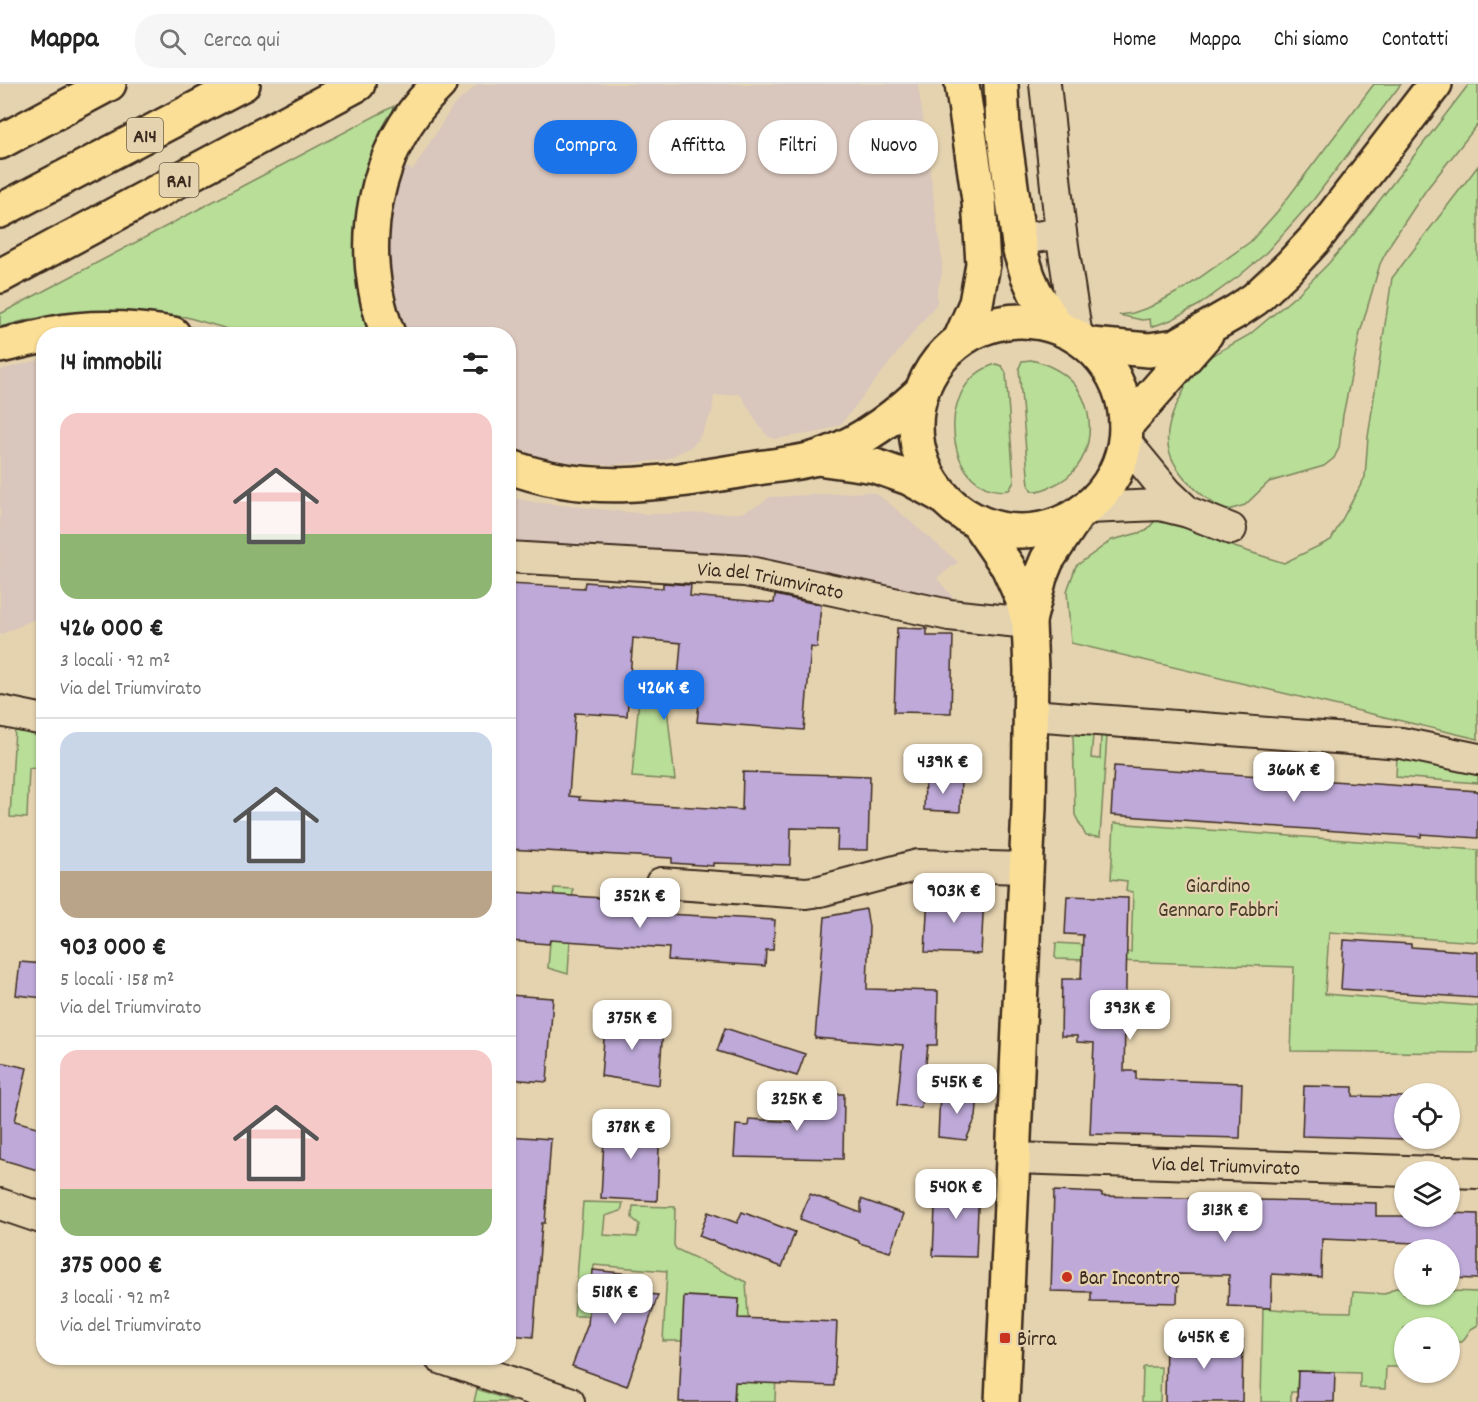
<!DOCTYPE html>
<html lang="it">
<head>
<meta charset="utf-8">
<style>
  body { margin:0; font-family:Dekko,sans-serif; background:#f6f6f6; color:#222; height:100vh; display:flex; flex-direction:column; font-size:22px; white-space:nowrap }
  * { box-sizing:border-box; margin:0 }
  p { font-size:20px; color:#767676 }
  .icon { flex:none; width:33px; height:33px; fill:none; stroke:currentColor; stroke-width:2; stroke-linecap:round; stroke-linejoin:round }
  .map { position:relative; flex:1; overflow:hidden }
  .panel { position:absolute; left:36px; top:243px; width:480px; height:1038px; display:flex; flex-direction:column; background:#fff; border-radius:24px; box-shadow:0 2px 4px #0004 }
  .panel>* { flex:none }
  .hud { position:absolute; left:534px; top:36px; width:570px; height:54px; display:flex; gap:12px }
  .buttons { position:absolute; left:1394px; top:999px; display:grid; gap:12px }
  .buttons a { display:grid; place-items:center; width:66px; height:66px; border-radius:50%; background:#fff; box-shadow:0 2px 4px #0004; font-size:30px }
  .price { position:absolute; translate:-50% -51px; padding:0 14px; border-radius:12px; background:#fff; color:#222; font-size:20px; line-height:39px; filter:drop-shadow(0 2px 3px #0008) }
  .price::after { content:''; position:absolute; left:50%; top:36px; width:18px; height:14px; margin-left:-9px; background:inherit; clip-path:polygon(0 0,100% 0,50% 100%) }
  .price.active { background:#1a73e8; color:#fff }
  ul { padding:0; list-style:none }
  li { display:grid; align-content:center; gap:12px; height:318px; padding:0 24px }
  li+li { border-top:2px solid #e0e0e0 }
  li span { display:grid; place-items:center; height:186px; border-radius:18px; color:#555 }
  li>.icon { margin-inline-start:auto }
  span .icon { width:108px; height:108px; fill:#fffc; stroke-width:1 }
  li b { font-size:26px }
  h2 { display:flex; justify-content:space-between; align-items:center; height:72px; padding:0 24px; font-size:26px }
  .chip { padding:0 21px; border-radius:24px; background:#fff; box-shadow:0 2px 4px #0004; font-size:21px; line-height:54px }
  .chip.active { background:#1a73e8; color:#fff }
  header { display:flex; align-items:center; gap:36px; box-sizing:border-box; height:84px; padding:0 30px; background:#fff; border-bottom:2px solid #e0e0e0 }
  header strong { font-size:28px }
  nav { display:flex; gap:33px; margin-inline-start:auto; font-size:21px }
  .search { width:420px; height:54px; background:#f6f6f6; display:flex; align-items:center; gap:15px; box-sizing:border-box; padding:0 21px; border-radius:24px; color:#767676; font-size:22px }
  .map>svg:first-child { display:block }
  .built { fill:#d9c6bc }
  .green { fill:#b9de98; stroke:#7a845b; stroke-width:1.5 }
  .building { fill:#bea9d8; stroke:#3b2a1e; stroke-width:1.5 }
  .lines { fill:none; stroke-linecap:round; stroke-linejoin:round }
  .minor-casing { stroke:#3b2a1e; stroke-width:34 }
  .major-casing { stroke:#3b2a1e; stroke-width:38 }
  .highway-casing { stroke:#3b2a1e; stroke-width:38 }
  .minor { stroke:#e5d3b0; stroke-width:30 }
  .major { stroke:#fbdf96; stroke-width:33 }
  .highway { stroke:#fbdf96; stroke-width:33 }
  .poi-dot { fill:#c8321e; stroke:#e5d3b0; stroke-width:2 }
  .labels { text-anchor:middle; stroke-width:4.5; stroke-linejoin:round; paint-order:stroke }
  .shield { fill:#e5d3b0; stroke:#6e5d4a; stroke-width:1.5 }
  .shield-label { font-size:20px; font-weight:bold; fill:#3b2a1e }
  .street-label { font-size:21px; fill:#3b2a1e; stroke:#e5d3b0 }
  .park-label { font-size:21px; fill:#483c2a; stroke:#e5d3b0 }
  .poi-label { font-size:21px; fill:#3b2a1e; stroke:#e5d3b0; text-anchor:start }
</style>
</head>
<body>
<header>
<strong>Mappa</strong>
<div class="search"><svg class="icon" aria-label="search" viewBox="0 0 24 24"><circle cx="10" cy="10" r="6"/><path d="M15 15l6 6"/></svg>Cerca qui</div>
<nav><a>Home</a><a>Mappa</a><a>Chi siamo</a><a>Contatti</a></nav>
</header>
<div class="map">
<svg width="1478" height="1318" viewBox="0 0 1478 1318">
  <rect width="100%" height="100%" fill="#e5d3b0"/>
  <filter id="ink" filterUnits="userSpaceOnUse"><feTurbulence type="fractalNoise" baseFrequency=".0167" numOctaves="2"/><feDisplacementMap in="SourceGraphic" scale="12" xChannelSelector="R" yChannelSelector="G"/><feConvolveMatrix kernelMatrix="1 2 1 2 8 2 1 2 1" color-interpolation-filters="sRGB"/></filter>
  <g filter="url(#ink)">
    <g class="built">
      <polygon points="478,0 918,0 942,176 942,189 937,208 937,219 841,340 820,348 774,355 768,352 760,343 740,310 714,312 712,328 698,356 689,364 664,376 612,381 578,379 544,374 517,365 509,360 508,250 404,250 390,212 385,145 399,81 413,86 452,23"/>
      <polygon points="43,275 43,531 0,551 0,286"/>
      <polygon points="869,408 878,411 891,421 958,478 937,494 955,516 760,476 509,461 508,413 533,418 645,430 741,429 760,420 770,413"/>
    </g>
    <g class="green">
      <polygon points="1374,0 1401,0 1314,115 1264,171 1239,192 1199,221 1171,236 1151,243 1150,235 1142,236 1119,231 1133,229 1150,223 1185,204 1250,158 1277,128"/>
      <path d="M1469 0H1478V40L1426 106 1392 157 1380 180 1360 249 1343 331 1339 364 1334 374 1324 382 1269 398 1245 421 1225 427C1199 411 1163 382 1168 348 1170 332 1178 318 1185 304L1177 296 1206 275 1249 251 1299 209 1328 180 1353 151Z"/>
      <path d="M394 22C393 30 387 36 384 43 378 54 373 66 369 77 350 132 349 197 370 250H245L186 233 134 229H77L31 235 0 243V230Z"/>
      <polygon points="1478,82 1478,655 1071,559 1067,507 1076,482 1112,456 1146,447 1160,431 1222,459 1284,479 1331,456 1365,393 1368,353 1392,194"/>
      <path d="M1031 276C1048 280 1064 288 1075 301 1100 333 1092 385 1054 401 1047 404 1040 408 1032 407L1029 402 1019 284 1022 277Z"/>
      <path d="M996 280 1002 282 1006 289 1014 398 1009 406C948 416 929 300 996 280Z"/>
      <polygon points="640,603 665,606 675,696 632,693"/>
      <polygon points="15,644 43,647 43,685 29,684 27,734 10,733"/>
      <polygon points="1073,649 1093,651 1091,674 1100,675 1101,651 1107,652 1100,753 1086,752 1075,731"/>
      <polygon points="1397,672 1478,689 1478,699 1396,693"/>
      <polygon points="1114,739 1478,766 1478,858 1329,848 1325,910 1478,922 1478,969 1291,967 1294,883 1057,875 1055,873 1056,859 1089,861 1096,868 1131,868 1133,808 1126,807 1127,797 1111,795"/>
      <polygon points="554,804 573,805 568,890 548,884"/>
      <polygon points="583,1118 623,1119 621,1127 605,1132 603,1151 637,1153 639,1140 632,1134 633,1122 675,1123 674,1161 676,1165 746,1198 748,1232 750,1235 778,1235 775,1318 734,1318 739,1215 689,1212 686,1257 663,1257 667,1187 594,1181 589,1232 574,1232"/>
      <polygon points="1395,1204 1404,1205 1404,1210 1449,1210 1449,1207 1478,1208 1478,1241 1471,1245 1462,1258 1449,1258 1449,1244 1404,1244 1404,1283 1386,1283 1385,1305 1360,1304 1360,1289 1298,1287 1297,1308 1291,1308 1291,1318 1261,1318 1263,1224 1295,1227 1351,1228 1353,1208 1385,1210"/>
      <polygon points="1145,1283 1161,1283 1160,1318 1142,1318 1143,1284"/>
      <polygon points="477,1305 514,1318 474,1318"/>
    </g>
    <g class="building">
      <polygon points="585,498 663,504 663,499 691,501 690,512 774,519 775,511 821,521 817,564 811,563 804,646 697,638 700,609 677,607 681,559 633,554 627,632 575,629 569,712 580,713 579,716 742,726 743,688 870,692 868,766 837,766 838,745 791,744 790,781 713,779 713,782 672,779 672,774 508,765 508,500 584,504"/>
      <polygon points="897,544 927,545 927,552 953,552 951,629 894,628"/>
      <polygon points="1114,682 1478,707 1478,754 1421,750 1421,753 1111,731"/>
      <polygon points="925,694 961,695 960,728 924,726"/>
      <polygon points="514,808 632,816 631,828 775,836 773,866 766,866 765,882 668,876 669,864 550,856 549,860 510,857"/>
      <polygon points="928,809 984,812 981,870 925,868"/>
      <polygon points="1067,812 1128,814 1124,987 1136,987 1136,995 1242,999 1240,1054 1090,1050 1094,959 1077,958 1077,952 1061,952 1062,895 1081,895 1083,851 1065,850"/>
      <polygon points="866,825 869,843 867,905 938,907 937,961 928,961 921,1024 897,1021 903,961 815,954 825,833"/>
      <polygon points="1344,856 1411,860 1411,863 1478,868 1478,914 1341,905"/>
      <polygon points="20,878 44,880 44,914 16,911"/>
      <polygon points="508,911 553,914 547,998 508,995"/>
      <polygon points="606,931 631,933 630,940 663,943 659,1001 601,992"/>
      <polygon points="725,944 805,970 797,992 717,967"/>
      <polygon points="0,978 27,984 15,1037 44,1045 44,1088 0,1075"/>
      <polygon points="1304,1002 1353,1003 1353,1012 1404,1013 1404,1055 1302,1052"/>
      <polygon points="940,1008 978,1010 976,1033 966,1056 938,1053"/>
      <polygon points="796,1009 844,1010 843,1075 734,1073 736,1041 748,1042 749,1035 796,1038"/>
      <polygon points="605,1036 660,1038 657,1117 601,1114"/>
      <polygon points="508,1052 551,1055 545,1139 542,1139 533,1253 508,1251"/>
      <polygon points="936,1099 979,1101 976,1173 933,1172"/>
      <polygon points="1054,1107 1102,1109 1102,1112 1376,1119 1376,1132 1449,1132 1449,1129 1478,1130 1478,1195 1449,1194 1449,1166 1414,1166 1415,1159 1322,1155 1321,1193 1272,1190 1271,1224 1228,1222 1229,1191 1178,1190 1177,1219 1091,1217 1091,1208 1051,1207"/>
      <polygon points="810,1110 861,1129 861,1115 904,1130 890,1168 859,1159 859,1157 800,1135"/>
      <polygon points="708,1128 737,1139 742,1128 795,1148 782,1183 699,1152"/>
      <polygon points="593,1186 648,1192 646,1210 658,1211 627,1302 572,1282 588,1240"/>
      <polygon points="684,1212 739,1215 738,1234 837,1238 834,1302 735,1298 734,1318 679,1318"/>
      <polygon points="1166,1253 1243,1255 1242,1318 1165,1318"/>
      <polygon points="1298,1287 1335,1288 1334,1318 1297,1318"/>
    </g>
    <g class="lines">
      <defs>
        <g id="minor">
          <polyline points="1045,0 1061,149"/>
          <polyline points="1017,156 1061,149 1077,253"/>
          <polyline points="1125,357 1167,408 1188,428"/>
          <polyline points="1087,424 1160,421 1188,428 1231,445"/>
          <path id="s1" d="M508 473 745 487 949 531 1029 539"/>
          <polyline points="0,627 44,636"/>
          <polyline points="1031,631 1401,659 1478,675"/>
          <polyline points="661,799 806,809 820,807 918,781 1026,784"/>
          <path id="s2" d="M1014 1074 1437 1088"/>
          <polyline points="1449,1088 1478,1089"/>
          <polyline points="0,1120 44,1135"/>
          <polyline points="440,1274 569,1318"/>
        </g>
        <g id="major">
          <polyline points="1001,0 1003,44 1020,167 1028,192 1035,208 1057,243"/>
          <circle cx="1021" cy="342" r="105"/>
          <polyline points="960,256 976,219 983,180 979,116 962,0"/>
          <polyline points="977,438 1008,483 1022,514 1029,539 1031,586 1029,723 1002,1318"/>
          <polyline points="1029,537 1040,493 1047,476 1077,431"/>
        </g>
        <g id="highway">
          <polyline points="0,58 109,0"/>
          <polyline points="0,127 243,0"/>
          <polyline points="0,192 358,0"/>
          <path d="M49 250C88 242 134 244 173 250"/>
          <path d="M388 250C355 165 372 64 439 0"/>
          <polyline points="1091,261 1149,266 1176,262 1237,227 1255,215 1291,181 1316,154 1435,0"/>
          <polyline points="0,262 44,252"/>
          <polyline points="1126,341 1206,250"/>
          <polyline points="817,374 875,382 909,394 942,412"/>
          <path d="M508 382C586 412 659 400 739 387 764 382 792 381 816 374 856 362 890 337 920 309"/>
        </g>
      </defs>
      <use href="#minor" class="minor-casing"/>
      <use href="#major" class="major-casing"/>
      <use href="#highway" class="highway-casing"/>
      <use href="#minor" class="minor"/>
      <use href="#major" class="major"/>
      <use href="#highway" class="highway"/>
    </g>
  </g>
  <g class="poi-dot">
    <circle cx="1067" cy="1193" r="6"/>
    <rect x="999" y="1248" width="12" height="12" rx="3"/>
  </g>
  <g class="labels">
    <g class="shield">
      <rect x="127" y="34" width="36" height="34" rx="4.5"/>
      <rect x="159.5" y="79" width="39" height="34" rx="4.5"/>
    </g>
    <g class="shield-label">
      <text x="145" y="58">A14</text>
      <text x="179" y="103">RA1</text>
    </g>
    <g class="street-label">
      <text dy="7" stroke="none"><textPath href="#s1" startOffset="264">Via del Triumvirato</textPath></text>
      <text dy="7" stroke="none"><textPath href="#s2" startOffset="212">Via del Triumvirato</textPath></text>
    </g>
    <g class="park-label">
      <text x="1218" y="808">Giardino<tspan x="1218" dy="24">Gennaro Fabbri</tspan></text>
    </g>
    <g class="poi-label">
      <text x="1079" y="1200">Bar Incontro</text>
      <text x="1017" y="1261">Birra</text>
    </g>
  </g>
</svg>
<div class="buttons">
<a><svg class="icon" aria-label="locate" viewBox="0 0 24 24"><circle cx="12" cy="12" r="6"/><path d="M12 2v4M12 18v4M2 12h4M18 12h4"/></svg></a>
<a><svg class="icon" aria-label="layers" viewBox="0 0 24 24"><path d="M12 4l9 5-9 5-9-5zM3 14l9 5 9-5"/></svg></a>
<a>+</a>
<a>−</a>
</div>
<b class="price active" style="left:664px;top:637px">426K €</b>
<b class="price" style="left:943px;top:711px">439K €</b>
<b class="price" style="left:1294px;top:719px">366K €</b>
<b class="price" style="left:954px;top:840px">903K €</b>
<b class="price" style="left:640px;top:845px">352K €</b>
<b class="price" style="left:1130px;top:957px">393K €</b>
<b class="price" style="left:632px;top:967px">375K €</b>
<b class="price" style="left:957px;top:1031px">545K €</b>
<b class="price" style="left:797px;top:1048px">325K €</b>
<b class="price" style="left:631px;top:1076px">378K €</b>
<b class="price" style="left:956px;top:1136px">540K €</b>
<b class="price" style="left:1225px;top:1159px">313K €</b>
<b class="price" style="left:615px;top:1241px">518K €</b>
<b class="price" style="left:1204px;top:1286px">645K €</b>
<div class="hud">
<a class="chip active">Compra</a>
<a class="chip">Affitta</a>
<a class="chip">Filtri</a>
<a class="chip">Nuovo</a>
</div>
<section class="panel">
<h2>14 immobili<svg class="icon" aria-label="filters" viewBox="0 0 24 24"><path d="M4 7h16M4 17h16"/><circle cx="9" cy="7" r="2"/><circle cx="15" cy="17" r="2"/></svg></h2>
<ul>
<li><span style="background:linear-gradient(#f6c9c9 65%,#8fb573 0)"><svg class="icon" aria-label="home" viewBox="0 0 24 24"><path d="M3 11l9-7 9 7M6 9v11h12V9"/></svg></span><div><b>426 000 €</b><p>3 locali · 92 m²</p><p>Via del Triumvirato</p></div></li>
<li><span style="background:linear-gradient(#c9d6e8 75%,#b9a48a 0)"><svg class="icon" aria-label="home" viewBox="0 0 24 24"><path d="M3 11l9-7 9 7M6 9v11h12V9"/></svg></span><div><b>903 000 €</b><p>5 locali · 158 m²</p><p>Via del Triumvirato</p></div></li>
<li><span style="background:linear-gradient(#f6c9c9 75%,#8fb573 0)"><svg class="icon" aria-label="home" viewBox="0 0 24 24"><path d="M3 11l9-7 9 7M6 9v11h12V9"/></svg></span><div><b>375 000 €</b><p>3 locali · 92 m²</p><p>Via del Triumvirato</p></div></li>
</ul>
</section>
</div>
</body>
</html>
